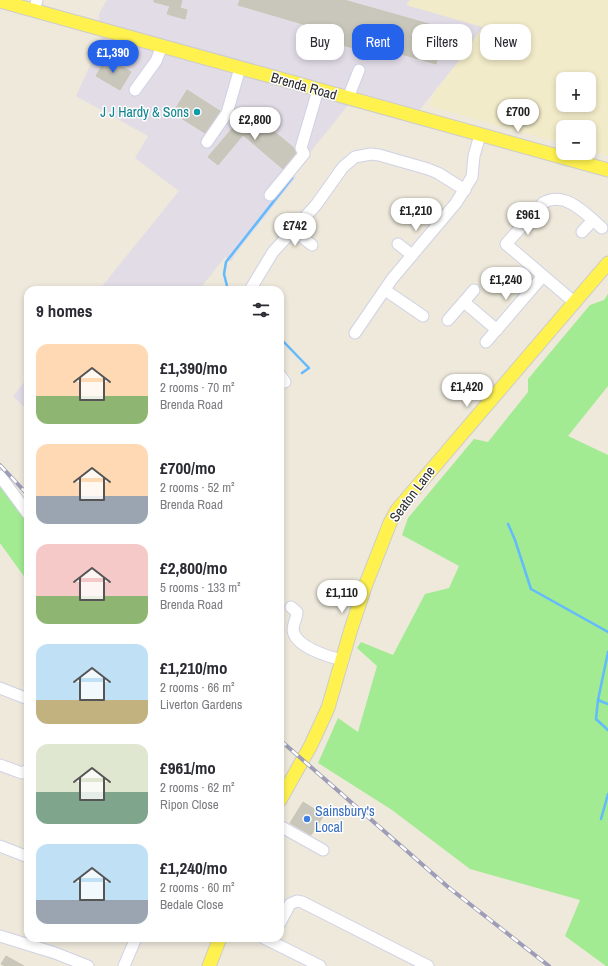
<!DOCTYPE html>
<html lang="en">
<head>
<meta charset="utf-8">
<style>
  body { margin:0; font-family:"Archivo Narrow",sans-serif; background:#f7f7f7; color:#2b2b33; height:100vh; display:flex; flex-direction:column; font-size:15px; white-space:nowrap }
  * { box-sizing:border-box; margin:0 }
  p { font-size:13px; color:#7c7c81 }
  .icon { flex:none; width:22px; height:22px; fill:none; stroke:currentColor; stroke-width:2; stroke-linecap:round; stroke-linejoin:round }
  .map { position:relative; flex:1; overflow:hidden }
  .side { position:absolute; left:24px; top:286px; width:260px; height:656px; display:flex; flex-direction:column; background:#fff; border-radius:12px; box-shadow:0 2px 6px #0003 }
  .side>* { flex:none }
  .guide { position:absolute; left:296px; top:24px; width:252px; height:36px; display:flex; gap:8px }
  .controls { position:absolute; left:556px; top:72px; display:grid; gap:8px }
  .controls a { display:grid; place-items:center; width:40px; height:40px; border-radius:8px; background:#fff; box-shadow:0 2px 6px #0003; font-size:20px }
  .price { position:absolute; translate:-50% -34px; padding:0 9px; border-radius:14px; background:#fff; color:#222; font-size:13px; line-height:26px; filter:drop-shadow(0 1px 2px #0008) }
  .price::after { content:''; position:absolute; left:50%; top:24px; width:12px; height:9px; margin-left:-6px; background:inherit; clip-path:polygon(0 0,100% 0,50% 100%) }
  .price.active { background:#2563eb; color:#fff }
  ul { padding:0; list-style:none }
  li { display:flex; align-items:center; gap:12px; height:100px; padding:0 12px }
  li span { display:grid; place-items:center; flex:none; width:112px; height:80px; border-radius:12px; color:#555 }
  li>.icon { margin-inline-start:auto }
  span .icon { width:48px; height:48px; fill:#fffc; stroke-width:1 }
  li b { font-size:17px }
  h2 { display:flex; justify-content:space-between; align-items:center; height:48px; padding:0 12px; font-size:17px }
  .tag { padding:0 14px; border-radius:12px; background:#fff; box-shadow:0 2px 6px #0003; font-size:14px; line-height:36px }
  .tag.active { background:#2563eb; color:#fff }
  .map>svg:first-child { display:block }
  .industrial { fill:#e1dce6 }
  .education { fill:#f2ebc9; fill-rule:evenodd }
  .green { fill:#a2eb92 }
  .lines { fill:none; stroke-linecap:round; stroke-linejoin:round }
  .stream { stroke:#63bafc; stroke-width:2.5 }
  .building { fill:#c9c6bb; stroke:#cac6b4 }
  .minor-casing { stroke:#d0d1e5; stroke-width:13 }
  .major-casing { stroke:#ccc; stroke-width:15 }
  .minor { stroke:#fff; stroke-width:11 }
  .major { stroke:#fff24f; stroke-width:13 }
  .rail-casing { stroke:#9e9db7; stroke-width:4 }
  .rail { stroke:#fff; stroke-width:2.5; stroke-dasharray:8; stroke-linecap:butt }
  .culture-dot { fill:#0f9aa8; stroke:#fff; stroke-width:1.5 }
  .shop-dot { fill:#3f7fe0; stroke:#fff; stroke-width:1.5 }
  .labels { text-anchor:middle; stroke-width:3; stroke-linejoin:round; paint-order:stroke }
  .street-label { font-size:14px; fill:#2b2b2b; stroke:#fff }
  .culture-label { font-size:14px; fill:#0d838f; stroke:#fff; text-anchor:end }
  .shop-label { font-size:14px; fill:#366cbe; stroke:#fff; text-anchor:start }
</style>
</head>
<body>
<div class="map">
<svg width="608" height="966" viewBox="0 0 608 966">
  <rect width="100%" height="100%" fill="#eee9db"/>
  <g class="industrial">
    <polygon points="107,0 410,0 407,5 483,27 461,58 410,122 348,105 293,174 296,177 236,253 231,262 225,257 199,290 99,290 179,191 135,158 148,136 76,96 101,42 99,14"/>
    <polygon points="28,377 28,411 13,396"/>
  </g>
  <path class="education" d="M410 0H608V156L589 151V127H563V144L429 106 434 93 461 58 483 27 406 5ZM563 79H589V105H563Z"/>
  <g class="green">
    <polygon points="608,294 608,386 568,436 608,455 608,966 606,966 565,936 580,900 470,869 392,810 318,763 338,718 358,732 377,666 357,648 361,642 393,655 425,594 449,588 459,566 402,535 408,518 474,439 488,442 528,392 528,379 590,305 604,300"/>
    <polygon points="0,480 28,517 28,582 0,543"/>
  </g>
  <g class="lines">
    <g class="stream">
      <polyline points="228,290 224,274 226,262 292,178"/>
      <polyline points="280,338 309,368 302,373"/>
      <polyline points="508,524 515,540 531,589 608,632"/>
      <polyline points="598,700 608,652"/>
      <polyline points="608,704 598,700 596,719 608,730"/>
      <polyline points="601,819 608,794"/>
    </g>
  </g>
  <g class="building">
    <polygon points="154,0 182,0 180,8 187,10 185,19 167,14 170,6 154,2"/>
    <polygon points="240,0 344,0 429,24 427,33 443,37 436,64 370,45 368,52 310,36 313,27 238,5"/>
    <polygon points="107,57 131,72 120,90 96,76"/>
    <polygon points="187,90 220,111 205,133 173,113"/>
    <polygon points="248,110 294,148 296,153 283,169 243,135 218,165 208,157"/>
    <polygon points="303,802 324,815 311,835 290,823"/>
    <polygon points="6,956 24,966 5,966 1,964"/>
  </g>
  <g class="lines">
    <defs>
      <g id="minor">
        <polyline points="34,11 37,0"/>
        <polyline points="135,90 156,61 162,46"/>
        <polyline points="348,98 359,70"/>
        <polyline points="207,142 227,113 240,68"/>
        <polyline points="270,195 304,154 301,148 318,90"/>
        <polyline points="293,230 312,245"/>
        <polyline points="582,232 593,220"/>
        <polyline points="398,244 412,255"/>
        <polyline points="250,290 273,252 316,205 343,167 355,157 371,154 379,155 428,169 438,173 465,190"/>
        <polyline points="385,290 423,316"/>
        <polyline points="464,302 497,330"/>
        <path d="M574 302 506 244 543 203C565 190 586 214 602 228"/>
        <polyline points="448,320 474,290"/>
        <polyline points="355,333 392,279 456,203 472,177 474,156 480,135"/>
        <polyline points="486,342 543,276"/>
        <polyline points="280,375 285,382"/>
        <polyline points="0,476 28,514"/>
        <path d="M291 607 297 612C297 618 293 624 293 630 295 647 329 657 343 660"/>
        <polyline points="0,688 28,699"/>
        <polyline points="0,765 22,773 28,770"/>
        <polyline points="280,826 323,850"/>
        <polyline points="0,846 28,857"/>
        <polyline points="280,923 290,904 297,901 302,902 428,966"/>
        <polyline points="0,936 55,953 88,966"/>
        <polyline points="264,938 320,966"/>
        <polyline points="124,966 136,938"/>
      </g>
      <g id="major">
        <polyline points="0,1 608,170"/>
        <polyline points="280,800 311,745 328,708 351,629 366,584 390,523 397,510 608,263"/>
        <polyline points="209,966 220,938"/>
      </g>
    </defs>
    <use href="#minor" class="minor-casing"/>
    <use href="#major" class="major-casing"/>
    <use href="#minor" class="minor"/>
    <use href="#major" class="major"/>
    <defs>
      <g id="rail">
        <polyline points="0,465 28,495"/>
        <polyline points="280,740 448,887 549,966"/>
      </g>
    </defs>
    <use href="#rail" class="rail-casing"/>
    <use href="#rail" class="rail"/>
  </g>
  <circle class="culture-dot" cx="197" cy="112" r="4"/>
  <circle class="shop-dot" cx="307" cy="819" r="4"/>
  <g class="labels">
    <g class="street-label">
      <text transform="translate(304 86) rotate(16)" y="5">Brenda Road</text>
      <text transform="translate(412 494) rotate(-53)" y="5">Seaton Lane</text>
    </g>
    <g class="culture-label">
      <text x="189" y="117">J J Hardy &amp; Sons</text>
    </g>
    <g class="shop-label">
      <text x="315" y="816">Sainsbury's<tspan x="315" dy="16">Local</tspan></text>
    </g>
  </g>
</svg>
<div class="controls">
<a>+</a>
<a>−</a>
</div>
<b class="price active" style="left:113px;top:74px">£1,390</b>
<b class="price" style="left:518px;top:133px">£700</b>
<b class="price" style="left:255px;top:141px">£2,800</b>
<b class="price" style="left:416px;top:232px">£1,210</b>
<b class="price" style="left:528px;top:236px">£961</b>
<b class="price" style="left:295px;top:247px">£742</b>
<b class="price" style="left:506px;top:301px">£1,240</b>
<b class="price" style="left:467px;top:408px">£1,420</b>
<b class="price" style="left:342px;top:614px">£1,110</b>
<div class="guide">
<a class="tag">Buy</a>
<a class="tag active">Rent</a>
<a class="tag">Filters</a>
<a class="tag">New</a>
</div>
<section class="side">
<h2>9 homes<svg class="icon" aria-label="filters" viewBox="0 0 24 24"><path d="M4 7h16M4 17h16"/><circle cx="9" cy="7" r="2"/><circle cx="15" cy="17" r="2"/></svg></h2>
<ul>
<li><span style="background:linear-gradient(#ffd9b3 65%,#8fb573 0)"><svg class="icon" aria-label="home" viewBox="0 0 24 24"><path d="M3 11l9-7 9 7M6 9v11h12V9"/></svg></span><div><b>£1,390/mo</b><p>2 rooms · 70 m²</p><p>Brenda Road</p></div></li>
<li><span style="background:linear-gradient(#ffd9b3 65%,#9aa5b1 0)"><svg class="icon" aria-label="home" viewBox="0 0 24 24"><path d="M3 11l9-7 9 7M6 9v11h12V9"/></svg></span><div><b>£700/mo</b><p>2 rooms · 52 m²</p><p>Brenda Road</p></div></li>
<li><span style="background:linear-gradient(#f6c9c9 65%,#8fb573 0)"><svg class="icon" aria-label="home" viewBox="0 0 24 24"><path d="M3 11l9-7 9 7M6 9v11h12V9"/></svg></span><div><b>£2,800/mo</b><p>5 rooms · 133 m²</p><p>Brenda Road</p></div></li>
<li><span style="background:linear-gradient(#bfe0f5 70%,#c2b280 0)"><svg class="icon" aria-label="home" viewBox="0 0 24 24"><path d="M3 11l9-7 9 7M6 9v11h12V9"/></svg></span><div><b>£1,210/mo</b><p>2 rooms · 66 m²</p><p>Liverton Gardens</p></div></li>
<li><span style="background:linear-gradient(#dfe7d0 60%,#7fa58c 0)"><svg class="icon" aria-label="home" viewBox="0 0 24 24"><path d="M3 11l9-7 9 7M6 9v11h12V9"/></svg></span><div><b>£961/mo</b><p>2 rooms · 62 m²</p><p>Ripon Close</p></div></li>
<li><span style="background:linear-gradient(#bfe0f5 70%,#9aa5b1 0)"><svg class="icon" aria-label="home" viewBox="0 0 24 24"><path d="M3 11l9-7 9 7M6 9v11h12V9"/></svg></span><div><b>£1,240/mo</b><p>2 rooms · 60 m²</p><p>Bedale Close</p></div></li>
</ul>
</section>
</div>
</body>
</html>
